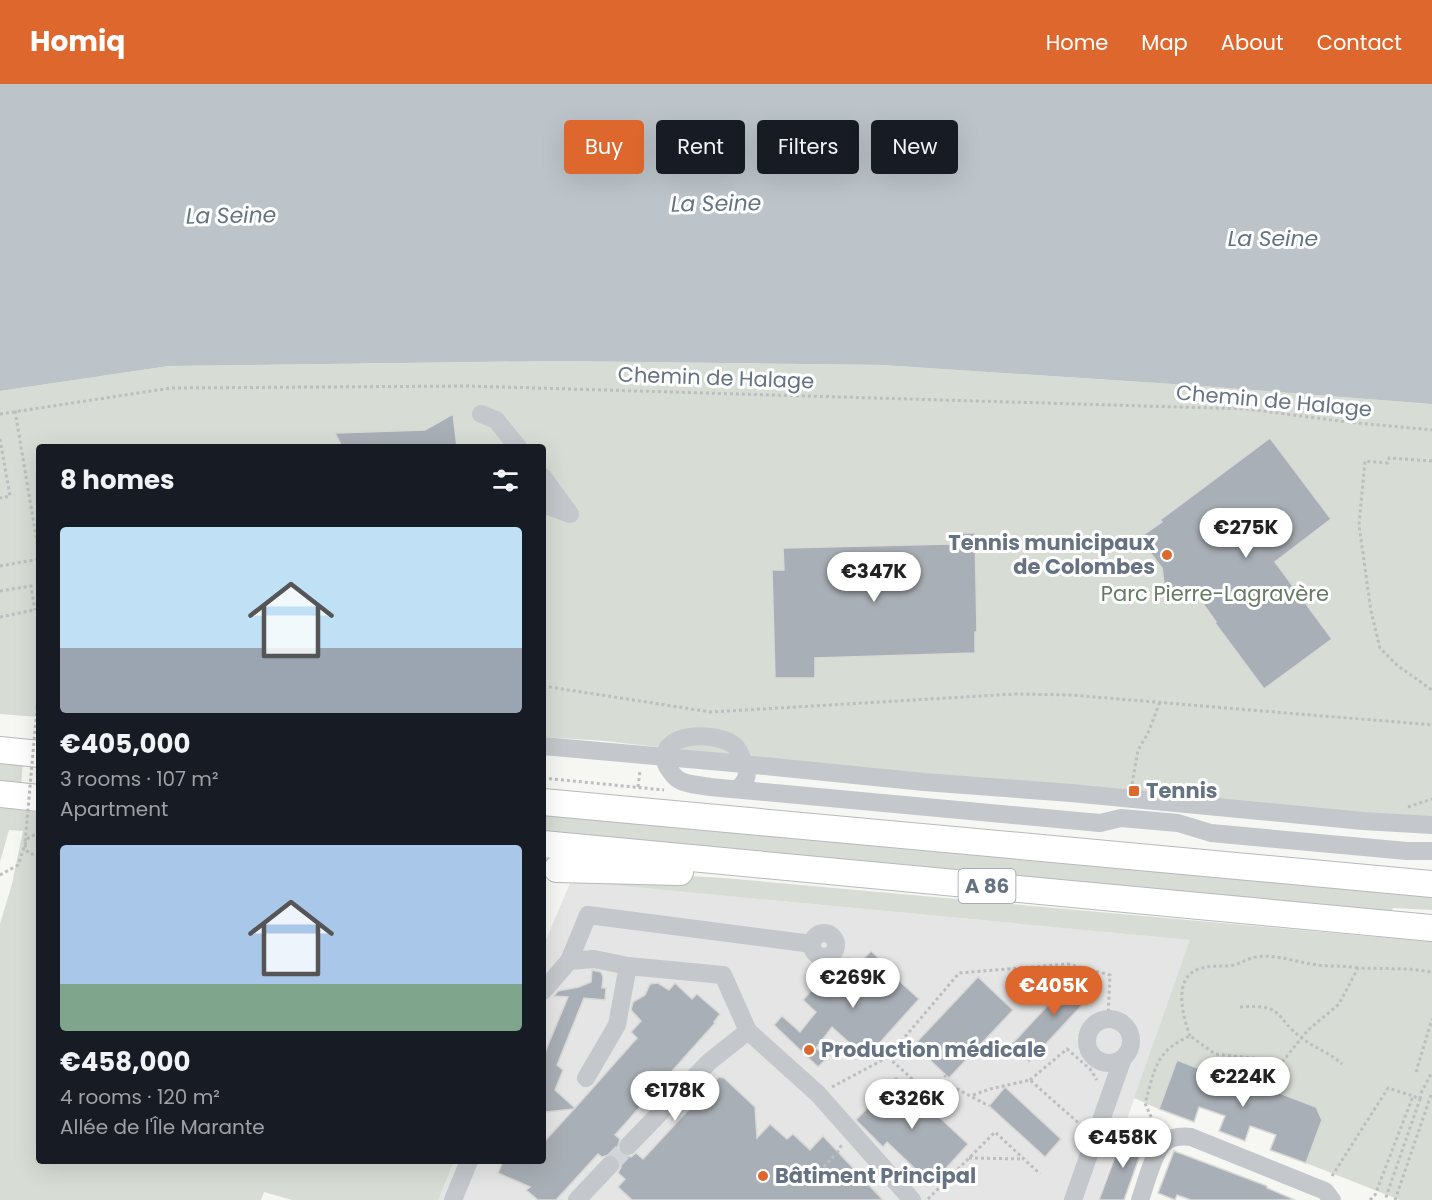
<!DOCTYPE html>
<html lang="en">
<head>
<meta charset="utf-8">
<style>
  body { margin:0; font-family:Poppins,sans-serif; background:#242831; color:#f1f3f6; height:100vh; display:flex; flex-direction:column; font-size:22px; white-space:nowrap }
  * { box-sizing:border-box; margin:0 }
  p { font-size:20px; color:#9ea1a6 }
  .icon { flex:none; width:33px; height:33px; fill:none; stroke:currentColor; stroke-width:2; stroke-linecap:round; stroke-linejoin:round }
  .map { position:relative; flex:1; overflow:hidden }
  .details { position:absolute; left:36px; top:360px; width:510px; height:720px; display:flex; flex-direction:column; background:#171b24; border-radius:6px; box-shadow:0 6px 24px #0002 }
  .details>* { flex:none }
  .hud { position:absolute; left:564px; top:36px; width:570px; height:54px; display:flex; gap:12px }
  .price { position:absolute; translate:-50% -51px; padding:0 14px; border-radius:21px; background:#fff; color:#222; font-size:20px; line-height:39px; filter:drop-shadow(0 2px 3px #0008) }
  .price::after { content:''; position:absolute; left:50%; top:36px; width:18px; height:14px; margin-left:-9px; background:inherit; clip-path:polygon(0 0,100% 0,50% 100%) }
  .price.active { background:#dd672c; color:#fff }
  ul { padding:0; list-style:none }
  li { display:grid; align-content:center; gap:12px; height:318px; padding:0 24px }
  li span { display:grid; place-items:center; height:186px; border-radius:6px; color:#555 }
  li>.icon { margin-inline-start:auto }
  span .icon { width:108px; height:108px; fill:#fffc; stroke-width:1 }
  li b { font-size:26px }
  h2 { display:flex; justify-content:space-between; align-items:center; height:72px; padding:0 24px; font-size:26px }
  .tag { padding:0 21px; border-radius:6px; background:#171b24; box-shadow:0 6px 24px #0002; font-size:21px; line-height:54px }
  .tag.active { background:#dd672c; color:#fff }
  header { display:flex; align-items:center; gap:36px; box-sizing:border-box; height:84px; padding:0 30px; background:#dd672c; color:#fff }
  header strong { font-size:28px }
  nav { display:flex; gap:33px; margin-inline-start:auto; font-size:21px }
  .map>svg:first-child { display:block }
  .built { fill:#e4e5e4 }
  .green { fill:#d7ddd4 }
  .water { fill:#bcc4ca }
  .building { fill:#a9afb6; stroke:#d8d8d6; stroke-width:1.5 }
  .lines { fill:none; stroke-linecap:round; stroke-linejoin:round }
  .minor-tunnel { stroke:#d2d5d7; stroke-width:18; stroke-dasharray:18 9; stroke-linecap:butt }
  .highway-casing { stroke:#b7b9bd; stroke-width:28 }
  .path { stroke:#bcbec0; stroke-width:3; stroke-dasharray:3 3; stroke-linecap:butt }
  .minor { stroke:#c4c7cb; stroke-width:18 }
  .highway { stroke:#fff; stroke-width:26 }
  .path-bridge { stroke:#bcbec0; stroke-width:3; stroke-dasharray:3 3; stroke-linecap:butt }
  .poi-dot { fill:#dd672c; stroke:#fff; stroke-width:2 }
  .labels { text-anchor:middle; stroke-width:6; stroke-linejoin:round; paint-order:stroke }
  .shield { fill:#fff; stroke:#949da8; stroke-width:1.5 }
  .shield-label { font-size:20px; font-weight:bold; fill:#667383 }
  .street-label { font-size:21px; fill:#667383; stroke:#fff }
  .poi-label { font-size:21px; font-weight:bold; fill:#667383; stroke:#fff; text-anchor:start }
  .park-label { font-size:21px; fill:#677b65; stroke:#fff }
  .water-label { font-size:22px; font-style:italic; fill:#62747f; stroke:#fff }
</style>
</head>
<body>
<header>
<strong>Homiq</strong>
<nav><a>Home</a><a>Map</a><a>About</a><a>Contact</a></nav>
</header>
<div class="map">
<svg width="1432" height="1116" viewBox="0 0 1432 1116">
  <rect width="100%" height="100%" fill="#f6f6f3"/>
  <polygon class="built" points="571,797 1191,856 1098,1116 436,1116 453,1077 543,1077 543,863"/>
  <g class="green">
    <polygon points="558,277 882,281 1188,301 1432,320 1432,735 777,677 605,657 543,653 543,363 39,363 39,633 0,630 0,307 169,282"/>
    <polygon points="0,675 23,677 21,703 0,701"/>
    <polygon points="0,723 39,729 39,1077 454,1077 438,1116 292,1116 264,1108 261,1116 0,1116 0,840 12,800 23,747 9,746 0,778"/>
    <polygon points="543,726 1432,808 1432,826 1393,824 1389,832 543,751"/>
    <polygon points="670,791 724,794 1432,858 1432,1116 1400,1116 1306,1079 1321,1038 1316,1023 1217,985 1205,987 1177,976 1159,1025 1134,1014 1190,856 571,797"/>
  </g>
  <polygon class="water" points="0,0 1432,0 1432,320 1188,301 882,281 558,277 169,282 0,307"/>
  <g class="building">
    <polygon points="453,330 457,363 342,363 335,349 425,346"/>
    <polygon points="1270,354 1331,435 1275,478 1332,555 1264,605 1215,539 1216,538 1199,514 1182,514 1168,505 1164,499 1162,484 1139,454 1162,438 1160,436"/>
    <polygon points="951,449 975,449 977,548 975,548 975,569 815,574 815,594 775,594 772,486 784,486 783,464 951,460"/>
    <polygon points="871,867 887,882 885,884 919,915 866,974 832,943 816,964 827,974 818,983 774,941 782,932 800,948 816,928 803,916 818,899 831,912 851,890 834,875 850,874 858,881"/>
    <polygon points="592,886 601,888 603,893 602,904 606,904 605,916 584,914 557,981 563,986 555,1006 575,1024 637,954 631,948 641,937 631,926 633,918 645,911 650,900 658,899 669,906 675,899 692,915 697,910 720,930 714,938 715,939 615,1051 620,1055 617,1065 621,1070 631,1073 636,1069 643,1075 719,993 724,994 755,1023 757,1054 770,1040 787,1055 793,1050 810,1066 823,1052 883,1116 632,1116 618,1103 625,1095 618,1089 621,1083 621,1077 617,1072 612,1070 602,1073 598,1070 556,1116 538,1116 526,1106 530,1103 498,1089 503,1077 543,1077 543,1059 574,1025 546,1028 543,1033 543,973 568,913 554,912 558,907 579,903 591,898"/>
    <polygon points="1078,889 1096,906 1029,978 1011,961"/>
    <polygon points="978,893 1013,926 949,994 914,961"/>
    <polygon points="1177,976 1205,987 1216,985 1316,1023 1322,1036 1306,1079 1270,1066 1276,1051 1250,1042 1245,1057 1219,1047 1225,1032 1199,1023 1194,1038 1159,1025"/>
    <polygon points="896,993 968,1060 938,1093 934,1088 927,1096 887,1058 883,1063 856,1036"/>
    <polygon points="1005,1003 1061,1055 1045,1073 989,1022"/>
    <polygon points="1124,1049 1145,1057 1124,1116 1099,1116"/>
    <polygon points="1174,1067 1267,1102 1267,1104 1295,1116 1191,1116 1177,1111 1175,1116 1158,1109"/>
  </g>
  <g class="lines">
    <polyline class="minor-tunnel" points="610,1081 628,1062"/>
    <defs>
      <g id="highway">
        <polyline points="0,666 39,670"/>
        <polyline points="0,710 39,714"/>
        <polyline points="543,718 1432,800"/>
        <polyline points="543,760 1432,844"/>
        <polyline points="557,785 680,788"/>
      </g>
    </defs>
    <use href="#highway" class="highway-casing"/>
    <g class="path">
      <polyline points="15,327 39,470"/>
      <polyline points="0,330 171,304 468,302 1247,325 1347,338 1432,346"/>
      <polyline points="0,355 10,412 0,414"/>
      <polyline points="1432,377 1389,374 1388,379 1365,377 1359,441 1371,527 1380,564 1398,582 1432,606"/>
      <polyline points="0,482 39,475"/>
      <polyline points="0,507 31,502 35,526"/>
      <polyline points="0,533 39,525"/>
      <polyline points="543,602 711,628 1015,610 1072,611 1432,641"/>
      <polyline points="37,623 39,604"/>
      <polyline points="543,694 664,706"/>
      <polyline points="1132,700 1138,666 1148,649 1160,618"/>
      <polyline points="638,703 640,687"/>
      <polyline points="1408,723 1432,715"/>
      <polyline points="0,791 18,781 27,755 34,751 39,752"/>
      <path d="M1240 923C1286 920 1273 933 1303 955 1315 964 1330 969 1342 980"/>
      <path d="M1190 952C1183 933 1171 891 1202 884 1212 881 1224 883 1234 881 1242 879 1248 874 1256 873 1275 870 1293 877 1311 880 1326 883 1342 881 1358 884"/>
      <polyline points="888,973 933,1014"/>
      <polyline points="1416,988 1432,935"/>
      <polyline points="1030,996 1067,965 1090,985 1097,996"/>
      <polyline points="946,999 989,1022"/>
      <polyline points="832,1003 888,973 959,889 1068,880 1110,891 1108,935"/>
      <polyline points="973,1011 990,1005 1030,996 1083,1043"/>
      <polyline points="1420,1015 1421,1009 1432,988"/>
      <polyline points="926,1022 946,999 945,991"/>
      <path d="M1156 1044 1145 1019C1155 986 1155 967 1190 952L1215 970 1283 977 1307 947 1339 920 1358 884 1409 885 1432 888"/>
      <polyline points="837,1069 842,1060"/>
      <polyline points="969,1074 1024,1075"/>
      <polyline points="816,1092 834,1072"/>
      <polyline points="1332,1092 1388,1004 1413,1012"/>
      <polyline points="928,1115 995,1048 1040,1090"/>
      <polyline points="1370,1116 1375,1111 1413,1012 1420,1015 1385,1116"/>
      <polyline points="1395,1116 1432,1008"/>
    </g>
    <g class="minor">
      <polyline points="481,330 496,336 518,363"/>
      <polyline points="543,393 570,430 543,420"/>
      <path d="M543 662 744 680C750 690 746 698 737 705"/>
      <path d="M1432 741 1363 737 1071 709 924 698 744 680C742 675 740 667 736 663 719 646 653 647 667 682 670 687 674 693 679 696 687 701 701 701 710 703L1100 739 1121 734 1178 739 1211 749 1407 767H1432"/>
      <circle cx="824" cy="861" r="12"/>
      <polyline points="569,877 588,831 812,860"/>
      <polyline points="543,907 569,877 594,875 628,882 723,891 748,947"/>
      <circle cx="1109" cy="957" r="22"/>
      <polyline points="586,994 617,941 628,882"/>
      <polyline points="628,1062 709,978 748,947 818,1010 912,1116"/>
      <polyline points="453,1116 469,1077"/>
      <polyline points="577,1116 610,1081"/>
      <polyline points="1073,1116 1123,974"/>
      <path d="M1140 1116C1145 1102 1154 1067 1164 1059 1172 1052 1182 1052 1191 1053L1325 1107 1332 1116"/>
    </g>
    <use href="#highway" class="highway"/>
    <polyline class="path-bridge" points="37,623 25,760 26,766 30,770 39,770"/>
  </g>
  <g class="poi-dot">
    <circle cx="1167" cy="471" r="6"/>
    <rect x="1128" y="701" width="12" height="12" rx="3"/>
    <circle cx="809" cy="966" r="6"/>
    <circle cx="763" cy="1092" r="6"/>
  </g>
  <g class="labels">
    <rect class="shield" x="958.5" y="785" width="57" height="34" rx="4.5"/>
    <g class="shield-label">
      <text x="987" y="809">A 86</text>
    </g>
    <g class="street-label">
      <text transform="translate(716 294) rotate(2)" y="7">Chemin de Halage</text>
      <text transform="translate(1274 317) rotate(5)" y="7">Chemin de Halage</text>
    </g>
    <g class="poi-label">
      <text x="1155" y="466" text-anchor="end">Tennis municipaux<tspan x="1155" dy="24">de Colombes</tspan></text>
      <text x="1146" y="714">Tennis</text>
      <text x="821" y="973">Production médicale</text>
      <text x="775" y="1099">Bâtiment Principal</text>
    </g>
    <g class="park-label">
      <text x="1215" y="517">Parc Pierre-Lagravère</text>
    </g>
    <g class="water-label">
      <text transform="translate(716 119) rotate(-1)" y="8">La Seine</text>
      <text transform="translate(231 131) rotate(-1)" y="8">La Seine</text>
      <text x="1273" y="162">La Seine</text>
    </g>
  </g>
</svg>
<b class="price" style="left:1246px;top:475px">€275K</b>
<b class="price" style="left:874px;top:519px">€347K</b>
<b class="price" style="left:853px;top:925px">€269K</b>
<b class="price active" style="left:1054px;top:933px">€405K</b>
<b class="price" style="left:1243px;top:1024px">€224K</b>
<b class="price" style="left:675px;top:1038px">€178K</b>
<b class="price" style="left:912px;top:1046px">€326K</b>
<b class="price" style="left:1123px;top:1085px">€458K</b>
<div class="hud">
<a class="tag active">Buy</a>
<a class="tag">Rent</a>
<a class="tag">Filters</a>
<a class="tag">New</a>
</div>
<section class="details">
<h2>8 homes<svg class="icon" aria-label="filters" viewBox="0 0 24 24"><path d="M4 7h16M4 17h16"/><circle cx="9" cy="7" r="2"/><circle cx="15" cy="17" r="2"/></svg></h2>
<ul>
<li><span style="background:linear-gradient(#bfe0f5 65%,#9aa5b1 0)"><svg class="icon" aria-label="home" viewBox="0 0 24 24"><path d="M3 11l9-7 9 7M6 9v11h12V9"/></svg></span><div><b>€405,000</b><p>3 rooms · 107 m²</p><p>Apartment</p></div></li>
<li><span style="background:linear-gradient(#a9c7e8 75%,#7fa58c 0)"><svg class="icon" aria-label="home" viewBox="0 0 24 24"><path d="M3 11l9-7 9 7M6 9v11h12V9"/></svg></span><div><b>€458,000</b><p>4 rooms · 120 m²</p><p>Allée de l'Île Marante</p></div></li>
</ul>
</section>
</div>
</body>
</html>
